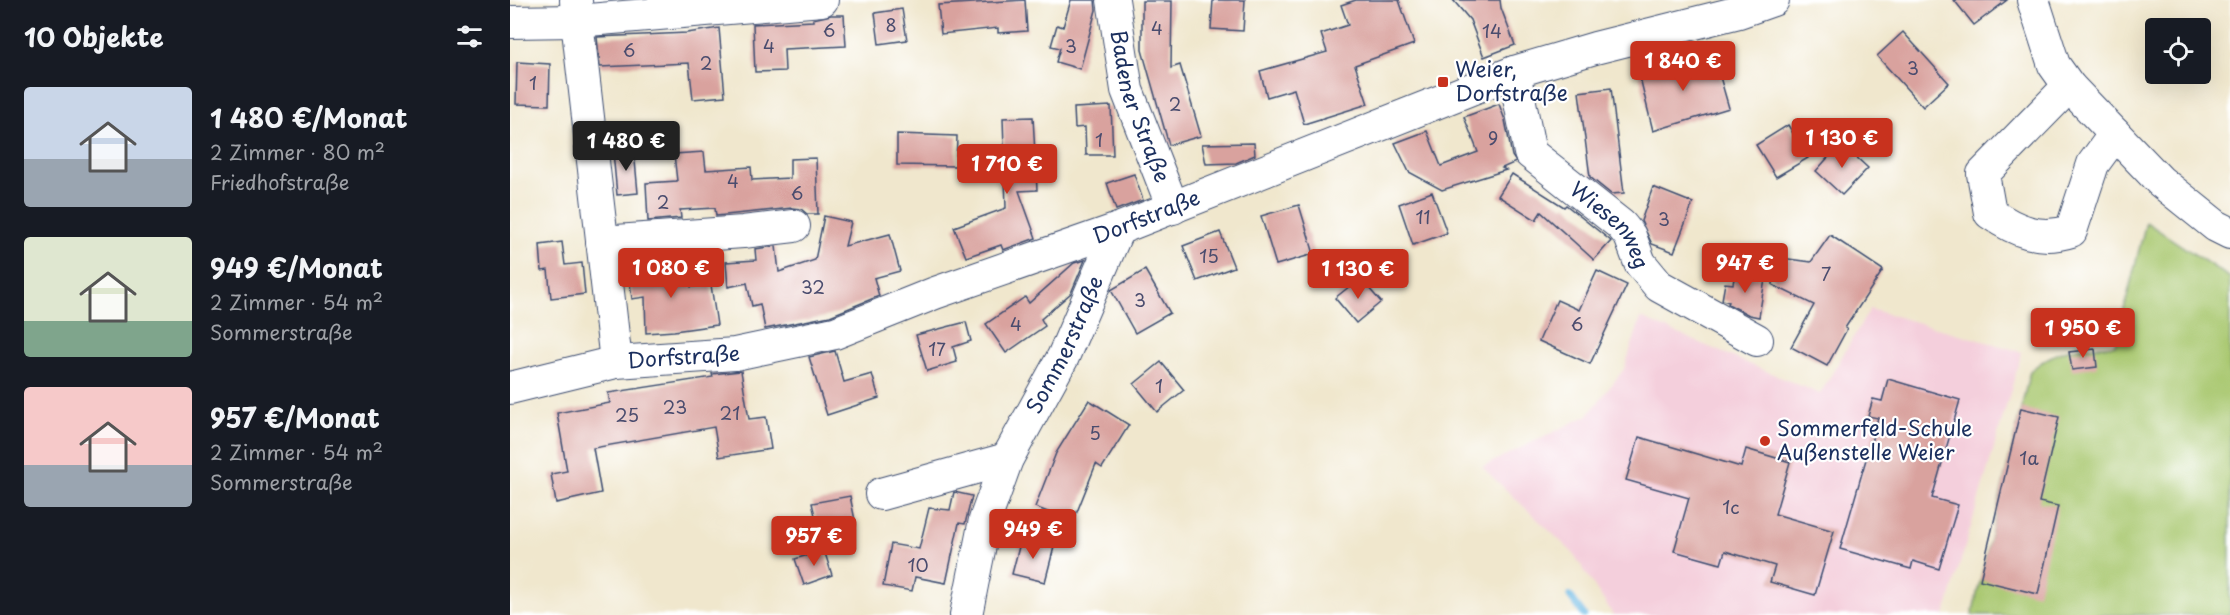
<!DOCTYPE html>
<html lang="de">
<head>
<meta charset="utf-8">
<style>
  body { margin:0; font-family:"Playpen Sans",sans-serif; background:#242831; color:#f1f3f6; height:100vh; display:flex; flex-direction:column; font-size:22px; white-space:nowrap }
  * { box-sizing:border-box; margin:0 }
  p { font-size:20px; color:#9ea1a6 }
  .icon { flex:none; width:33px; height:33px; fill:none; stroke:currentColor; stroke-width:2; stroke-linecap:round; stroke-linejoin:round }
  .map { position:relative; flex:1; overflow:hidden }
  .drawer { display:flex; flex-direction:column; background:#171b24; width:510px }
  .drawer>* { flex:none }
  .controls { position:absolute; left:1635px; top:18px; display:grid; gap:12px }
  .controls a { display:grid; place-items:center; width:66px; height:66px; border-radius:6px; background:#171b24; box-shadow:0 6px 24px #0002; font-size:30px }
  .price { position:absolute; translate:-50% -51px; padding:0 14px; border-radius:6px; background:#c8321e; color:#fff; font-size:20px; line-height:39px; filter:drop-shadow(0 2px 3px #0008) }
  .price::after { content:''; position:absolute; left:50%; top:36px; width:18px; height:14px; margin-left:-9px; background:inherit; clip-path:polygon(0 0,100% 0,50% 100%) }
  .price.selected { background:#222; color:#fff }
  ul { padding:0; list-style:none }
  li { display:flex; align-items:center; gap:18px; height:150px; padding:0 24px }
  li span { display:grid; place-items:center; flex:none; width:168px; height:120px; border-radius:6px; color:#555 }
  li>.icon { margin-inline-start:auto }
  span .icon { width:72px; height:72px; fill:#fffc; stroke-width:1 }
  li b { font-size:26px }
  h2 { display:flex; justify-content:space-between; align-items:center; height:72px; padding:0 24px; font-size:26px }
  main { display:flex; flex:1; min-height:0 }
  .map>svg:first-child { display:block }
  .built { fill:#f4cfdc }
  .green { fill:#a9c86f; stroke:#627c66; stroke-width:1.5 }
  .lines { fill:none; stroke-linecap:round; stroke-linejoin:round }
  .stream { stroke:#69b8e3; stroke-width:7 }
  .building { fill:#d9a29e }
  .minor-casing { stroke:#3b4b6f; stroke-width:34 }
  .minor { stroke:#fff; stroke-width:32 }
  .poi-dot { fill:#c8321e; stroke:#fff; stroke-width:2 }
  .labels { text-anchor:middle; stroke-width:4.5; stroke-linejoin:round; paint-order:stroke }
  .number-label { font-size:18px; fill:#4a4c6e }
  .poi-label { font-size:21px; fill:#1b2f5e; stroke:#fff; text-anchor:start }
  .street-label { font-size:21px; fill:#1b2f5e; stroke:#fff }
</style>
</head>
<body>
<main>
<section class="drawer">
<h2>10 Objekte<svg class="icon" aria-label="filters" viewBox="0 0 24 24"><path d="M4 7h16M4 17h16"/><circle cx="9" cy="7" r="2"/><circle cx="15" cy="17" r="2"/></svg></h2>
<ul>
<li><span style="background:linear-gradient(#c9d6e8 60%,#9aa5b1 0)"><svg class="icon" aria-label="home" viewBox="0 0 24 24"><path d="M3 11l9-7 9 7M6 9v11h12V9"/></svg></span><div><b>1 480 €/Monat</b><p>2 Zimmer · 80 m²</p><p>Friedhofstraße</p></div></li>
<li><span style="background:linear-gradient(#dfe7d0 70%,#7fa58c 0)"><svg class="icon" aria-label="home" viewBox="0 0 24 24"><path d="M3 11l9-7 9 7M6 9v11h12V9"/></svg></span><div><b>949 €/Monat</b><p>2 Zimmer · 54 m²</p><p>Sommerstraße</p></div></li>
<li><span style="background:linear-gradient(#f6c9c9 65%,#9aa5b1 0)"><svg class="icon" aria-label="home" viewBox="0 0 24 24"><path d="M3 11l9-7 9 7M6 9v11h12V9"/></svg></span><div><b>957 €/Monat</b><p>2 Zimmer · 54 m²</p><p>Sommerstraße</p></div></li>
</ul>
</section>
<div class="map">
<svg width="1720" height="615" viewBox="0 0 1720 615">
  <rect width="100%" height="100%" fill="#fff"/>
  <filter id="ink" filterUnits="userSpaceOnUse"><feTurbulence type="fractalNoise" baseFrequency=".0167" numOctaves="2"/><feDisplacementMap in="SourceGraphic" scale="12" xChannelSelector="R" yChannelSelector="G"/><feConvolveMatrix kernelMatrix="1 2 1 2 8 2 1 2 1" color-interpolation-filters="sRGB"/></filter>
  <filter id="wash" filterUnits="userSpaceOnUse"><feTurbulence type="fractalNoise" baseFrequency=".008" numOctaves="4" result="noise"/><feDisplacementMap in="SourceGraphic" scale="24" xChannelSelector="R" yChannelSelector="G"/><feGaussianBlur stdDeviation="1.35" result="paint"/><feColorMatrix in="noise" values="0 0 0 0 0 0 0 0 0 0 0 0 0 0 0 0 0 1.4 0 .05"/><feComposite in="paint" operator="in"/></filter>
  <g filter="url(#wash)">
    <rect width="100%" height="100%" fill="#f0e7cd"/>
    <polygon class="built" points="1360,309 1512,352 1435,615 1103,615 1063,553 972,467 1078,415 1114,369 1131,318 1310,394"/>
    <path class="green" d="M1636 222 1720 278V615H1462L1520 371C1551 345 1566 348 1605 345Z"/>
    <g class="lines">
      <polyline class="stream" points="1060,596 1074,615"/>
    </g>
    <g id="blocks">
      <g class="building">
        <polygon points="515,0 517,31 488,33 488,28 431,34 428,5"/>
        <polygon points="561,0 585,0 586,10 570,69 546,62 550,48 541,46 547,25 553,27"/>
        <polygon points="703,0 735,0 733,31 701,29"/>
        <polygon points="846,0 889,0 904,44 845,65 858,104 794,124 784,89 757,97 750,71 817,52 811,34 838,25 831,5"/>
        <polygon points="943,0 990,0 991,8 1005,45 974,57 960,20"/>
        <polygon points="1444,0 1497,0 1464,25"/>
        <polygon points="632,1 662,1 661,68 670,65 691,136 659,145 632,50"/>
        <polygon points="392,9 397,40 369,44 365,13"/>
        <polygon points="321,15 334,15 336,46 274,49 275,71 245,72 243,24 303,21 303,19"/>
        <polygon points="209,28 215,96 183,99 179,63 90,67 87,37 177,33"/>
        <polygon points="1393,32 1439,83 1413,107 1367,56"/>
        <polygon points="1204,56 1219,108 1143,131 1128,69 1150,64 1152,71"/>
        <polygon points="7,62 40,64 39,105 6,104"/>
        <polygon points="1101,88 1114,193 1101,194 1080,177 1069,92"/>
        <polygon points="989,104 995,120 1002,156 1006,162 992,168 996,170 932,190 899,172 885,143 917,131 931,166 968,152 954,117"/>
        <polygon points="601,106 603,155 576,155 575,127 565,128 564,108"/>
        <polygon points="523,117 527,190 509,191 526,238 493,250 491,245 456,257 444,227 496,208 493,118"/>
        <polygon points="1278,125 1298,158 1266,177 1246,145"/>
        <polygon points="387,134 447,136 446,166 387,165"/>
        <polygon points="744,143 745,155 726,163 696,164 692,144"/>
        <polygon points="1331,143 1358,168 1332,195 1306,171"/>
        <polygon points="124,150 128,193 107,195 103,152"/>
        <polygon points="194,152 196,170 241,167 242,180 280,178 280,159 306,158 308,214 297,214 291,209 282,208 206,216 205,208 170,210 171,218 138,221 136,183 167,181 164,154"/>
        <polygon points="624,174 633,200 606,210 597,183"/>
        <polygon points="1002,174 1054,207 1056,205 1101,241 1084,260 1031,212 1026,220 988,196"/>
        <polygon points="1143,187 1183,203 1164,252 1142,244 1131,221"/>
        <polygon points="922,192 937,233 903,245 889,204"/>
        <polygon points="789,205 804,254 766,265 751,216"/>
        <polygon points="314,216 341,222 335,246 380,234 390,271 364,278 369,296 320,316 255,329 250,304 242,306 237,283 218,287 216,262 246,260 245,249 266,246 269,272 305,260"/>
        <polygon points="710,232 724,267 687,281 673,246"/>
        <polygon points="1320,235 1373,270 1335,328 1337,329 1317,366 1281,347 1304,305 1263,285 1264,257 1301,262"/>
        <polygon points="52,242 55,265 72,263 75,294 41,298 38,270 32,271 30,245"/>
        <polygon points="140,257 142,276 179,271 181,287 201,285 207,325 164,331 136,333 135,297 122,299 117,258"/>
        <polygon points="575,260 561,293 531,319 535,326 496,353 476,324 515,297 519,303 564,263"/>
        <polygon points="635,270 660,313 625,333 601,290"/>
        <polygon points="1087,271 1117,285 1080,364 1029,341 1047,300 1069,310"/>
        <polygon points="1225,273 1255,279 1249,317 1239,315 1218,304 1219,302 1212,300 1215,283 1223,284"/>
        <polygon points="850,278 871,302 846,323 825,298"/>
        <polygon points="456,322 461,341 443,347 447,362 417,371 406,335"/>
        <polygon points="1585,349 1587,367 1562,370 1559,352"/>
        <polygon points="325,351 334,382 362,374 369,398 317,415 299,357"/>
        <polygon points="651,362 674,390 647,412 624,384"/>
        <polygon points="231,371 239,419 256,417 261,449 209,457 204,427 83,448 91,493 46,503 41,474 57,471 47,413 100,403 98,393 203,377 202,374"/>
        <polygon points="1378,379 1450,400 1422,498 1448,505 1429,569 1403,561 1401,569 1330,549 1368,418 1358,416 1363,399 1372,401"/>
        <polygon points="579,400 619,425 592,468 586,464 563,522 525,507 546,453"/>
        <polygon points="1511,408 1549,417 1529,502 1548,506 1528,594 1470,580"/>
        <polygon points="1129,437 1231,467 1236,449 1280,462 1265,514 1324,531 1305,595 1260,582 1265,566 1215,551 1211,564 1164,551 1179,498 1116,480"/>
        <polygon points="444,492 462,496 455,524 449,523 436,583 405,577 402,591 373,586 381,544 409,549 419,508 440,510"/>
        <polygon points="340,496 346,525 309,532 302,503"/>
        <polygon points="511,539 544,547 535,582 502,574"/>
        <polygon points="314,550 322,575 294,585 285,559"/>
      </g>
    </g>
  </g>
  <g filter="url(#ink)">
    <use href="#blocks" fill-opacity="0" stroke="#3b4b6f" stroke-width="1.5"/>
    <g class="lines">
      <defs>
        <g id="minor">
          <polyline points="66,0 67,21 106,362"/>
          <path id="s1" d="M603 0 617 90 663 208"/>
          <polyline points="1523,0 1544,65 1559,86 1650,181 1706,226 1720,233"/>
          <polyline points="0,22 67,21 312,0"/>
          <path id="s2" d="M1004 72 1020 153 1111 225 1120 236 1130 263 1149 286 1247 340"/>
          <path d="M1559 86 1473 174 1480 213C1506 231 1530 241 1561 231L1583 164 1605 134"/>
          <polyline points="92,242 233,232 284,226"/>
          <path id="s3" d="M0 388 106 362 225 354 325 333 425 293 608 229 1004 72 1085 48 1229 12 1263 0"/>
          <polyline points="371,494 497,459"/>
          <path id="s4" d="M456 615 475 520 497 459 553 357 608 229"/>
        </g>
      </defs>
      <use href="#minor" class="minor-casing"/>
      <use href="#minor" class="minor"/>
    </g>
  </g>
  <g class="poi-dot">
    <rect x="927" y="76" width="12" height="12" rx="3"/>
    <circle cx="1255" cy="441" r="6"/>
  </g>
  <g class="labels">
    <g class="number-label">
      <text x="381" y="32">8</text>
      <text x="647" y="35">4</text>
      <text x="319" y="37">6</text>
      <text x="982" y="38">14</text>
      <text x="259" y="53">4</text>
      <text x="561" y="53">3</text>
      <text x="119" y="57">6</text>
      <text x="196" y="70">2</text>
      <text x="1403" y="75">3</text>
      <text x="23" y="90">1</text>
      <text x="665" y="111">2</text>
      <text x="983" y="145">9</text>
      <text x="589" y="147">1</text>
      <text x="223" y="188">4</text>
      <text x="287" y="200">6</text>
      <text x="153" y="209">2</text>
      <text x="913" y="224">11</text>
      <text x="1154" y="226">3</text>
      <text x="699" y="263">15</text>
      <text x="1316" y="281">7</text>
      <text x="303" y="294">32</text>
      <text x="630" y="307">3</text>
      <text x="506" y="331">4</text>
      <text x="1067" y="331">6</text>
      <text x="427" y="356">17</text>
      <text x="649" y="393">1</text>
      <text x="165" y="414">23</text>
      <text x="220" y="420">21</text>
      <text x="117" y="422">25</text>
      <text x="585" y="440">5</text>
      <text x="1519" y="465">1a</text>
      <text x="1221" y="514">1c</text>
      <text x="408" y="572">10</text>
    </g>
    <g class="poi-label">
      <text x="945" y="77">Weier,<tspan x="945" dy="24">Dorfstraße</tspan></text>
      <text x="1267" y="436">Sommerfeld-Schule<tspan x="1267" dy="24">Außenstelle Weier</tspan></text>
    </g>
    <g class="street-label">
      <text dy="7" stroke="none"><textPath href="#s1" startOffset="110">Badener Straße</textPath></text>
      <text dy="7" stroke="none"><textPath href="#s3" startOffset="663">Dorfstraße</textPath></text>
      <text dy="7" stroke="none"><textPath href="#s2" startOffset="192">Wiesenweg</textPath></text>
      <text dy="7" stroke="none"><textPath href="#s4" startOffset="290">Sommerstraße</textPath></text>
      <text dy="7" stroke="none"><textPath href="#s3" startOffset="177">Dorfstraße</textPath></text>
    </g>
  </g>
</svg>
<div class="controls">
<a><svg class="icon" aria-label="locate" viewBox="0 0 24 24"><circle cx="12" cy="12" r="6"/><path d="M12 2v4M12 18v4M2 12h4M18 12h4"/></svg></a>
</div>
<b class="price" style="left:1173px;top:92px">1 840 €</b>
<b class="price" style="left:1332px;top:169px">1 130 €</b>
<b class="price selected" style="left:116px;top:172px">1 480 €</b>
<b class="price" style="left:497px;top:195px">1 710 €</b>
<b class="price" style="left:1235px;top:294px">947 €</b>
<b class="price" style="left:161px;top:299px">1 080 €</b>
<b class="price" style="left:848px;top:300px">1 130 €</b>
<b class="price" style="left:1573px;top:359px">1 950 €</b>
<b class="price" style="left:523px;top:560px">949 €</b>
<b class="price" style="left:304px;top:567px">957 €</b>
</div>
</main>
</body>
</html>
